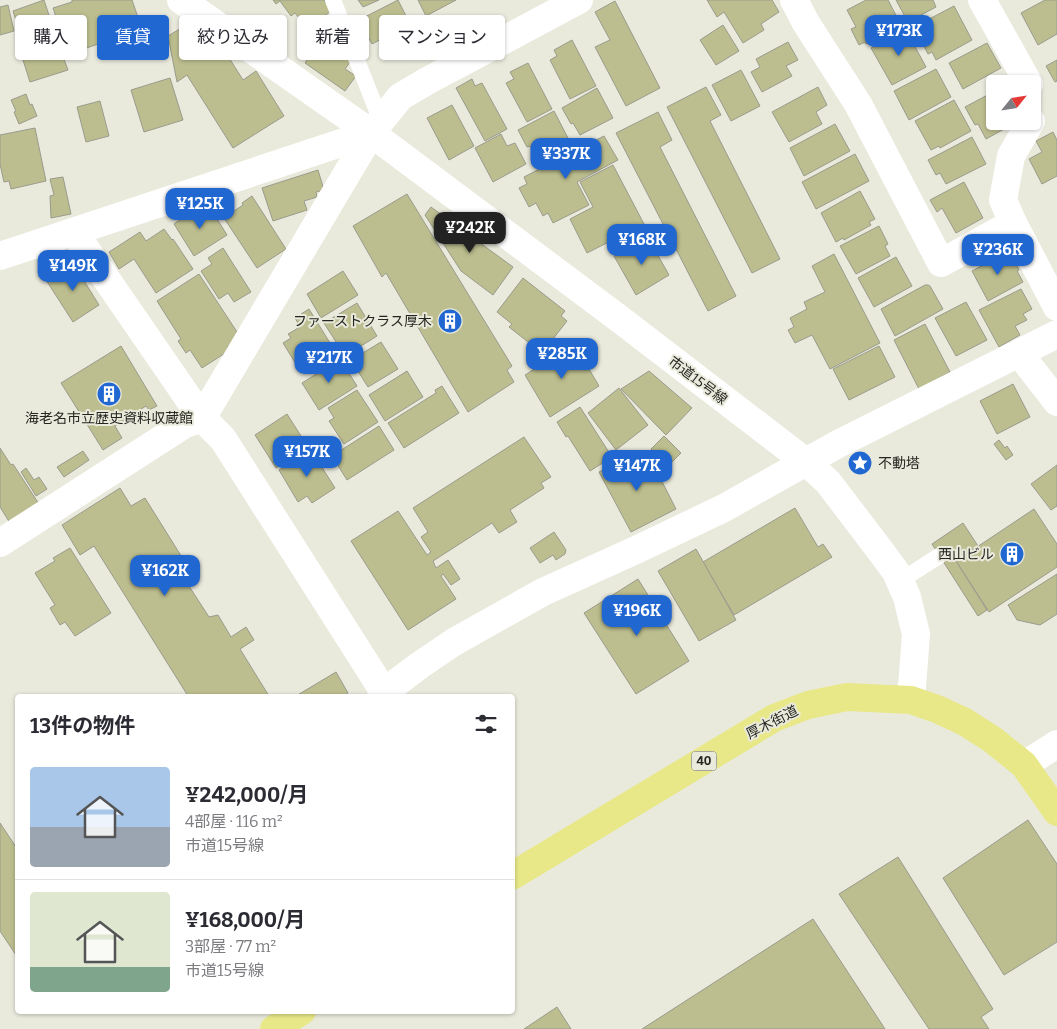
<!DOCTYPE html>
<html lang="ja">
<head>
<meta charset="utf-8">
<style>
  body { margin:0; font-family:Bitter,"Noto Sans JP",serif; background:#f2f2f3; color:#2b2b33; height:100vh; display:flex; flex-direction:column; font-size:19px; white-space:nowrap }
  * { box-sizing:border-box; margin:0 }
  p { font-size:16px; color:#7c7c81 }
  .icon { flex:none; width:28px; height:28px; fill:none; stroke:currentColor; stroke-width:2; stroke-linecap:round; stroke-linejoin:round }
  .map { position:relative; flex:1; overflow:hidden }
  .sheet { position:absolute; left:15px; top:694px; width:500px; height:320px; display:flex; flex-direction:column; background:#fff; border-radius:5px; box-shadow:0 1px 4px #0004 }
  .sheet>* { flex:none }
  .hud { position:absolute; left:15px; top:15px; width:500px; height:45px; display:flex; gap:10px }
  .needle { width:32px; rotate:60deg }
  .buttons { position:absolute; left:986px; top:75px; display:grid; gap:10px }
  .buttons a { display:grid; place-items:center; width:55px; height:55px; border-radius:5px; background:#fff; box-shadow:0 1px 4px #0004; font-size:25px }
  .price { position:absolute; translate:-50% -42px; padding:0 11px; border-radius:10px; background:#2167d2; color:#fff; font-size:16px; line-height:32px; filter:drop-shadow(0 1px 2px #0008) }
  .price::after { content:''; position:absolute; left:50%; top:30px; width:15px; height:11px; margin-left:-8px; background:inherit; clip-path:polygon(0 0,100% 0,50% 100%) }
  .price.current { background:#222; color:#fff }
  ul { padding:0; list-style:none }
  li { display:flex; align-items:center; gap:15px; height:125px; padding:0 15px }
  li+li { border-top:1px solid #e1e1e2 }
  li span { display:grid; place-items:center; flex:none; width:140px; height:100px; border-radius:5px; color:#555 }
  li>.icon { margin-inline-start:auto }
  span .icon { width:60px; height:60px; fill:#fffc; stroke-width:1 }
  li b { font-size:21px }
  h2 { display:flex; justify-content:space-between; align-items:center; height:60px; padding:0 15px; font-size:21px }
  .chip { padding:0 18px; border-radius:5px; background:#fff; box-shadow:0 1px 4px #0004; font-size:18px; line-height:45px }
  .chip.current { background:#2167d2; color:#fff }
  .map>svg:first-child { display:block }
  .building { fill:#bcbe8f; stroke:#9a9b8d }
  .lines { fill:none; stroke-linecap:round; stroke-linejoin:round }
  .service { stroke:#fff; stroke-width:16 }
  .minor { stroke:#fff; stroke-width:28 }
  .tertiary { stroke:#fff; stroke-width:28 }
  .primary { stroke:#e8e888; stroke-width:28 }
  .labels { text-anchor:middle; stroke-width:4; stroke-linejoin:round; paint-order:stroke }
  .shield { fill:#e9eadc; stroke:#606159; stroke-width:1 }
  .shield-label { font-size:12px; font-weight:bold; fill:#262621 }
  .poi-label { font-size:14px; fill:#262621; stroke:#e9eadc; text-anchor:end }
  .street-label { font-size:14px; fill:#262621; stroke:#e9eadc }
</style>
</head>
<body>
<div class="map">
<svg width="1057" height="1029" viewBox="0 0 1057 1029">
  <rect width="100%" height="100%" fill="#e9eadc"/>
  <g class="building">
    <polygon points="44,0 60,49 51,52 53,57 62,54 68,70 30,82 23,60 28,58 13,11"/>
    <polygon points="72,0 132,0 142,29 69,54 53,8 72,2"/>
    <polygon points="273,0 324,0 332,10 317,22 314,18 305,25 295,13 291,16 280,1 276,4"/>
    <polygon points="358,0 379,0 363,7"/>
    <polygon points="398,0 410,24 372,44 359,20"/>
    <polygon points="418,0 456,0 426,16"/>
    <polygon points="707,0 772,0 779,12 761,24 764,30 743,43 724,12 717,17"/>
    <polygon points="866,0 888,0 901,25 866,44 865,42 859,45 851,29 856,27 847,10"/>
    <polygon points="896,0 933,0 936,7 908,22"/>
    <polygon points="1045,0 1057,0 1057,34 1038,45 1021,13"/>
    <polygon points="615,1 660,88 626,106 595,47 610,40 595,12"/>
    <polygon points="8,5 14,31 0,35 0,7"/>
    <polygon points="954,6 972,40 936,60 932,52 928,54 914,27"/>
    <polygon points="188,24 226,53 243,80 256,71 284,116 233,148 187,75 177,82 168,36"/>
    <polygon points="723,25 739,51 716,65 700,40"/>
    <polygon points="906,30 926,67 892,85 871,48"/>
    <polygon points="330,34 345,44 341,50 353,58 345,69 356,76 345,91 305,63 317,44 321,47"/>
    <polygon points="572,40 596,86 570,99 550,60 557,56 554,50"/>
    <polygon points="788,42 798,60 786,66 792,76 762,92 751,72 760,67 756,59"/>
    <polygon points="987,43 1001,68 963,89 949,63"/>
    <polygon points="1057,60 1057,81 1055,82 1046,66"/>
    <polygon points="528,63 552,109 527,122 506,83 514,79 510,72"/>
    <polygon points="936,69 951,97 909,120 894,91"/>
    <polygon points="741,70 760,106 731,121 712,85"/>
    <polygon points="170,78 183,120 144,132 131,90"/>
    <polygon points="472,79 475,86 482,83 507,129 485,141 456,88"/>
    <polygon points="706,87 721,115 710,121 780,259 752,273 667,107"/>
    <polygon points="818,87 827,105 816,112 822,124 789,142 772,112"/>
    <polygon points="597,88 613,118 580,135 573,123 571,124 562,108"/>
    <polygon points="995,91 995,121 1002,121 1006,128 986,139 978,124 975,125 965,107"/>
    <polygon points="26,94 30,105 32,104 37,116 19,124 14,112 16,111 11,100"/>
    <polygon points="954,100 971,131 940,148 939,146 931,150 915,121"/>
    <polygon points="100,101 109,136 86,142 77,107"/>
    <polygon points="452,105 474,146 449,160 427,118"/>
    <polygon points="554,111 569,140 536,158 530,146 527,147 518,130"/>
    <polygon points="658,112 672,140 660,147 736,296 708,311 616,133"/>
    <polygon points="835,124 850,151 804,176 790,148"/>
    <polygon points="35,128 46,181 11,189 9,181 4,182 0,164 0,135"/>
    <polygon points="1053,132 1057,140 1057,176 1042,184 1029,159 1042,152 1036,141"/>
    <polygon points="501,134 507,146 515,143 526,164 493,182 475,148"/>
    <polygon points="604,136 618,160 577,182 589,205 553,223 548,213 543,216 536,203 529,207 519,188 527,184 524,177"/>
    <polygon points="972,137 986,164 946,184 940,173 936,175 928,160"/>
    <polygon points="855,154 869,181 816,209 802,182"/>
    <polygon points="613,165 644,224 587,253 570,219 593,207 580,182"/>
    <polygon points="318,170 324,190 316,192 317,197 304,201 307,210 273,221 262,188"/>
    <polygon points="63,177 71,214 51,218 50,196 54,195 50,179"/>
    <polygon points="964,182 983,218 956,233 942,208 937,212 930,200"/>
    <polygon points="860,191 875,219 869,222 871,225 844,240 843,238 836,242 821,213"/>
    <polygon points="407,194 512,366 507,370 514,382 468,412 386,273 382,277 353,226"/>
    <polygon points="252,196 286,249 257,268 224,218 243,205 242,203"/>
    <polygon points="209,206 227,235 194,256 174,224 196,209 198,213"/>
    <polygon points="431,207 513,267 493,295 461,271 425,215"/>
    <polygon points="879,226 888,244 885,246 890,256 856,274 840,246"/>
    <polygon points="164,229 172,240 173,239 193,269 156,293 134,259 119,269 109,252 140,232 146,241"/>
    <polygon points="647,236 669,275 636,295 614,256"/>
    <polygon points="223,248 251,292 234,302 228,293 219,299 201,271 212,264 208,258"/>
    <polygon points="1009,251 1019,270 1017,271 1023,282 988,301 972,271"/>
    <polygon points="834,254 880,343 830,369 812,335 795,343 788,330 794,327 790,318 807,309 804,302 825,292 812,266"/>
    <polygon points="896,257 912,286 874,307 858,278"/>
    <polygon points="73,263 99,305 73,322 46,280"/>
    <polygon points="343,271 358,295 321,318 307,294"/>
    <polygon points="199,274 241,338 227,347 230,350 202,368 190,350 186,353 178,341 181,339 157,301"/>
    <polygon points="523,278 565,311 561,316 567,321 542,353 509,327 512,324 497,312"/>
    <polygon points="925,285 928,285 930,286 943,309 895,336 881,309"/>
    <polygon points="1021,289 1032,309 1023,314 1027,320 1015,326 1020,335 999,347 979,310"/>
    <polygon points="966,302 987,340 956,356 935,318"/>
    <polygon points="357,303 377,336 345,356 324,323"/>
    <polygon points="309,309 330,343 296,364 283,343 291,338 288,334 300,327 295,318"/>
    <polygon points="925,324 950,372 919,389 894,340"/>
    <polygon points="381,342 398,369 368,387 351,360"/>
    <polygon points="574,344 599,386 550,417 525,375"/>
    <polygon points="121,346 157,406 149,410 146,406 115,426 122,438 103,450 61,383"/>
    <polygon points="879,346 895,377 849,400 833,369"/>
    <polygon points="340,359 357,386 319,410 302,383"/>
    <polygon points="407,371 423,397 385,421 369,395"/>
    <polygon points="649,371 692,408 666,435 621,389"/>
    <polygon points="1013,384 1030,417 997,434 980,401"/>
    <polygon points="442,386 459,413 404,448 388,423 436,393 435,390"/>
    <polygon points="619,388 648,425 616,450 588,413"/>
    <polygon points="357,390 378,422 344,444 329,421 334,418 328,408"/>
    <polygon points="580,407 612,457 590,471 568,436 566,437 557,422"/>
    <polygon points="287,414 308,447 276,468 255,435"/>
    <polygon points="379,426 394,450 347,480 332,456"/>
    <polygon points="664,436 681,453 668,466 651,449"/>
    <polygon points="524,437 551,477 541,483 544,488 510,510 517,522 499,533 492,523 433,561 436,568 448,560 460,579 451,585 443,574 441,576 456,599 408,630 351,541 398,511 427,555 431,552 421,537 428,532 413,508"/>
    <polygon points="999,440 1005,448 1007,446 1013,455 1006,460 994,444"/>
    <polygon points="0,448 11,465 13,464 39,504 10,523 0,507"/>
    <polygon points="311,450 335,488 312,503 307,496 298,502 279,470"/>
    <polygon points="83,451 89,460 64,477 57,467"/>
    <polygon points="634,454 640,466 651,460 676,509 631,532 599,472"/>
    <polygon points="1057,465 1057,506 1051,510 1031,484"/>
    <polygon points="26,468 34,480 39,477 47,489 36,496 21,472"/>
    <polygon points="120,488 131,506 145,498 193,575 185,580 209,617 218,615 231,637 246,627 254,640 240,649 269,696 188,696 94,546 80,555 62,525"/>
    <polygon points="795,508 818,547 823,544 832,557 734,615 703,562"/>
    <polygon points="1034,509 1057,544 1057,567 989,612 956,561"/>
    <polygon points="963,523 978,546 956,561 987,610 978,616 932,544"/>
    <polygon points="554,532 566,550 565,554 556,560 553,555 540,563 530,548"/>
    <polygon points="70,548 111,613 75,636 65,622 60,625 50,608 55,605 35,573 55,561 53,558"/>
    <polygon points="696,549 736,620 699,641 658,571"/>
    <polygon points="1057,574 1057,614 1040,625 1017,620 1008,605"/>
    <polygon points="638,579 689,661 636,694 584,613"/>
    <polygon points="336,672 348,693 343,696 296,696"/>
    <polygon points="1028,820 1057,864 1057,942 1004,975 943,878"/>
    <polygon points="0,823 18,850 18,954 16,955 0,931"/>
    <polygon points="898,857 993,1009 981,1017 989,1029 929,1029 839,894"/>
    <polygon points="813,919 885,1029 642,1029"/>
    <polygon points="557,1007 571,1029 524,1029"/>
  </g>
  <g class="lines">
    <g class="service">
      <polyline points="333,0 381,121"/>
      <polyline points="900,581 939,556"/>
    </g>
    <g class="minor">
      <polyline points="181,0 371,133"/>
      <polyline points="794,0 806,23 858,104 941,263 1013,223"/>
      <polyline points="982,0 1029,84"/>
      <polyline points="1031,121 1011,156 1003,200 1013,223 1057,307"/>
      <polyline points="74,232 202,418 223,439 384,692"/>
      <polyline points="0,256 371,133"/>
      <polyline points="1019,353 1057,402"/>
      <polyline points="0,543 185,424 202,418 371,133 400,97 427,81 579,0"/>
      <polyline points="381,696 384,692 420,665 454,642 543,592 636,550 724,508 838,444 1057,334"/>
      <polyline points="1024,765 1057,744"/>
    </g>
    <polyline class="tertiary" points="371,133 617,317 806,462 828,482 882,553 896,572 907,597 916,634 911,700"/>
    <g class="primary">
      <polyline points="512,876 774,718 808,705 847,697 911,700 937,709 965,722 993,740 1024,765 1057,812"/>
      <polyline points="274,1029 302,1011"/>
    </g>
  </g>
  <defs>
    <symbol id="building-disc" viewBox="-11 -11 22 22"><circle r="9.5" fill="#2167d2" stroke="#e9eadc"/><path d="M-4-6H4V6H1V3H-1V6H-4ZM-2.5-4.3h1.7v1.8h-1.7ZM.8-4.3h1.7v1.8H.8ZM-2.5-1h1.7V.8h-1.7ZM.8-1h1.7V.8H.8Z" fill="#fff"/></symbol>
    <symbol id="sight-disc" viewBox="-11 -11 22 22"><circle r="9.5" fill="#2167d2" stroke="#e9eadc"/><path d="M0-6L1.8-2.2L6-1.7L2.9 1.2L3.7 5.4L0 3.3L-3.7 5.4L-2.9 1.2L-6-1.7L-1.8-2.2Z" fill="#fff"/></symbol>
  </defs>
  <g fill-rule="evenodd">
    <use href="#building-disc" x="436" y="307" width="28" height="28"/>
    <use href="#building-disc" x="95" y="380" width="28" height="28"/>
    <use href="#sight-disc" x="846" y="449" width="28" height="28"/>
    <use href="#building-disc" x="998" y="540" width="28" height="28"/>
  </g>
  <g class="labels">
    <rect class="shield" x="691.5" y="751.5" width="25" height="19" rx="4"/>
    <g class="shield-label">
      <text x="704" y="765">40</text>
    </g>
    <g class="poi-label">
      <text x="432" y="326">ファーストクラス厚木</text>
      <text x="109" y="423" text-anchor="middle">海老名市立歴史資料収蔵館</text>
      <text x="878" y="468" text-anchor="start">不動塔</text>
      <text x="994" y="559">西山ビル</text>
    </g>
    <g class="street-label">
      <text transform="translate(698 380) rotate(37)" y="5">市道15号線</text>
      <text transform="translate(772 722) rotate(-27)" y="5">厚木街道</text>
    </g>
  </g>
</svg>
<div class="buttons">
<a><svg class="needle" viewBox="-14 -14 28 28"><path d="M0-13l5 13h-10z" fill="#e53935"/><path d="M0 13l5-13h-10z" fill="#7c7c81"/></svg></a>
</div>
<b class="price" style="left:899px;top:57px">¥173K</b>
<b class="price" style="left:566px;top:180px">¥337K</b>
<b class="price" style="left:200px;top:230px">¥125K</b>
<b class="price current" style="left:470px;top:254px">¥242K</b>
<b class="price" style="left:642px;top:266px">¥168K</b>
<b class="price" style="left:998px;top:276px">¥236K</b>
<b class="price" style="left:73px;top:292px">¥149K</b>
<b class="price" style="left:562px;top:380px">¥285K</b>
<b class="price" style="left:329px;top:384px">¥217K</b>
<b class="price" style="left:307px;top:478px">¥157K</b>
<b class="price" style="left:637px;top:492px">¥147K</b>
<b class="price" style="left:165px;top:597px">¥162K</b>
<b class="price" style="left:637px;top:637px">¥196K</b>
<div class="hud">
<a class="chip">購入</a>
<a class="chip current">賃貸</a>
<a class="chip">絞り込み</a>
<a class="chip">新着</a>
<a class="chip">マンション</a>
</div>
<section class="sheet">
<h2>13件の物件<svg class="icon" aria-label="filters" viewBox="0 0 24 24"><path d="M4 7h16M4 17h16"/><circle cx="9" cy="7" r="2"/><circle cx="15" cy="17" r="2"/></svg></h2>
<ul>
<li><span style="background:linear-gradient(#a9c7e8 60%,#9aa5b1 0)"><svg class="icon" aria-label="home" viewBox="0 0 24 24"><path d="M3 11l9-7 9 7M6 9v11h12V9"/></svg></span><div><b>¥242,000/月</b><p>4部屋 · 116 m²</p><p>市道15号線</p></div></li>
<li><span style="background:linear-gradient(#dfe7d0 75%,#7fa58c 0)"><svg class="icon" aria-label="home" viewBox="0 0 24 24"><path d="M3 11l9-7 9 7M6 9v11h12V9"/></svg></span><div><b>¥168,000/月</b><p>3部屋 · 77 m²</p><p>市道15号線</p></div></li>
</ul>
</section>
</div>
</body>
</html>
